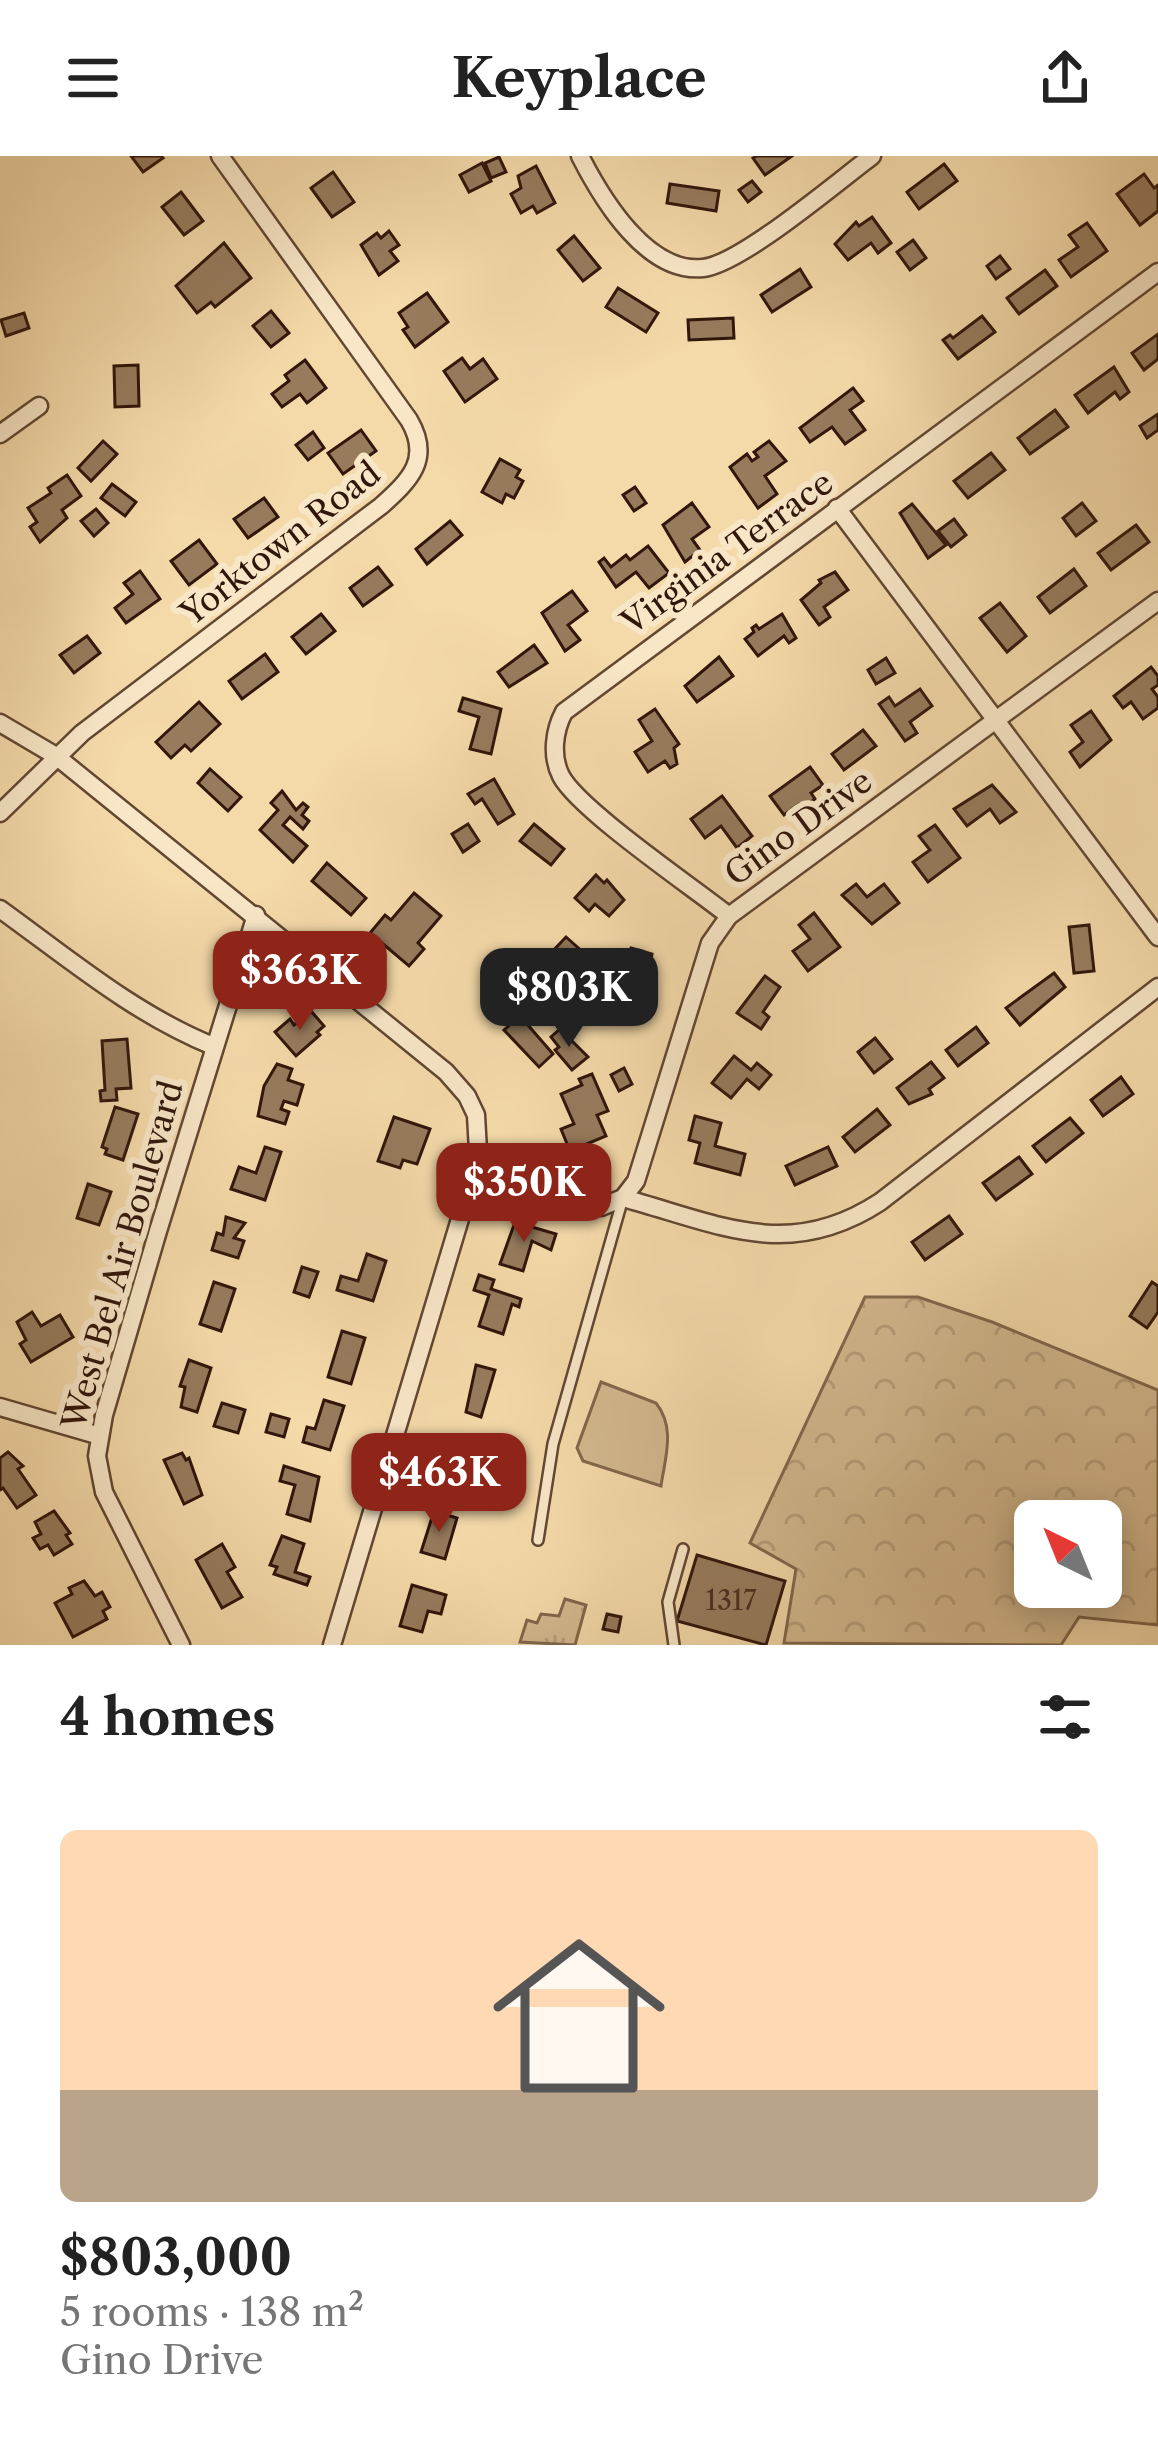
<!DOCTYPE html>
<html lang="en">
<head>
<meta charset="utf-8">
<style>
  body { margin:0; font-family:"Libre Caslon Text",serif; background:#f2f2f2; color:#222; height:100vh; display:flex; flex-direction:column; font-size:45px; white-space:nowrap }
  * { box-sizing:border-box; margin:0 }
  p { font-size:39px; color:#767676 }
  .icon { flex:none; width:66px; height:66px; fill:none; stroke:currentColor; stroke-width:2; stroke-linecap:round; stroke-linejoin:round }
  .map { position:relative; height:1489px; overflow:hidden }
  .details { display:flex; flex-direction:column; background:#fff; flex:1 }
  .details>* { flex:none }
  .needle { width:78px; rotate:317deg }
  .tools { position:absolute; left:1014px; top:1344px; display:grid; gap:24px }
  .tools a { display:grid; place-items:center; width:108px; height:108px; border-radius:18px; background:#fff; box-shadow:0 6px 30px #0003; font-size:60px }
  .price { position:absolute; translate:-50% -102px; padding:0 27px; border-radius:24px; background:#8f2418; color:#fff; font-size:39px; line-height:78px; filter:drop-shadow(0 3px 6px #0008) }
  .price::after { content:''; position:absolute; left:50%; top:72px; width:36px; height:27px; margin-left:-18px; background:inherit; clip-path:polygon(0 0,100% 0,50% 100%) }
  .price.selected { background:#222; color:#fff }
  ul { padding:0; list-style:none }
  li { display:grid; align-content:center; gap:24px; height:636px; padding:0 60px }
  li span { display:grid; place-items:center; height:372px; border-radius:18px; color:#555 }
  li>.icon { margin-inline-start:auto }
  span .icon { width:216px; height:216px; fill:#fffc; stroke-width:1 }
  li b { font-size:51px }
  h2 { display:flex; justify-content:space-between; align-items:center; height:144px; padding:0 60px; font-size:51px }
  header { display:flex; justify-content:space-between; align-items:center; height:156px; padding:0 60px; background:#fff; font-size:54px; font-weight:700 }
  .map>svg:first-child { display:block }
  .forest { fill:url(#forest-crowns); stroke:#82674c; stroke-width:3; fill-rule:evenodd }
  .park { fill:url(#park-tufts); stroke:#82674c; stroke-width:3 }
  .garden { fill:#d3b88e; stroke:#82674c; stroke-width:3 }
  .building { fill:#967b5d; stroke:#31160b; stroke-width:3 }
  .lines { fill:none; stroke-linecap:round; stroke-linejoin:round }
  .lane-casing { stroke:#624732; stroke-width:14 }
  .street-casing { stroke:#624732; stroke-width:21 }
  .lane { stroke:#f8e6c7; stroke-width:9 }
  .street { stroke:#f8e6c7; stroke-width:16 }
  .labels { text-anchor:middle; stroke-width:12; stroke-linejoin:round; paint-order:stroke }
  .number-label { font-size:27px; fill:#4a2f20 }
  .street-label { font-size:33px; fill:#31160b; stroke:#f8e6c7 }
</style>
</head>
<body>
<header><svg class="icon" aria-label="menu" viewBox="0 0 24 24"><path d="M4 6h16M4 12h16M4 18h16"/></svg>Keyplace<svg class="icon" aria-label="share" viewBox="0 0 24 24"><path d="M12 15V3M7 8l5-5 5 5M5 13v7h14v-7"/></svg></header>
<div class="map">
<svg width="1158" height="1489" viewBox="0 0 1158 1489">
  <defs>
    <pattern id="forest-crowns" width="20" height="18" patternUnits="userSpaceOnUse" patternTransform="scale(3)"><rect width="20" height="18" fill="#d3b88e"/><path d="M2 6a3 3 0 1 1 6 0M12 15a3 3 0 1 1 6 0" fill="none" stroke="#b69d79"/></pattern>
    <pattern id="park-tufts" width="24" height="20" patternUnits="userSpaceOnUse" patternTransform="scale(3)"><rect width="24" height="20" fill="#d3b88e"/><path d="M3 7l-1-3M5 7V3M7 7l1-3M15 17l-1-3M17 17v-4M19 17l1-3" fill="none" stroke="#b69d79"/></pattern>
  </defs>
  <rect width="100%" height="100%" fill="#f4d9a9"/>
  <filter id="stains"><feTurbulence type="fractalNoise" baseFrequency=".00167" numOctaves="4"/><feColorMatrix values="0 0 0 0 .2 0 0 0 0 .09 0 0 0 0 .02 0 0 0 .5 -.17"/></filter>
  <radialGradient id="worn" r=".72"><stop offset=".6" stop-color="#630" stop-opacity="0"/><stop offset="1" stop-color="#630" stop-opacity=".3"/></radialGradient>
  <path class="forest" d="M865 1141H918L992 1166 1158 1234V1469L1079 1461 1061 1489 784 1487 796 1413 750 1387ZM1035 1365H1101V1431H1035Z"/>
  <polygon class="park" points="565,1443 586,1449 575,1489 520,1486 527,1464 537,1467 541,1458 559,1460"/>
  <path class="garden" d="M601 1226 656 1247C676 1272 665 1302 661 1330L583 1305 577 1292Z"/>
  <g class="building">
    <polygon points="131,0 161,0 163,2 143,16"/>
    <polygon points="757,0 792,0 765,19 753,2"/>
    <polygon points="499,1 506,16 491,22 485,7"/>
    <polygon points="482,7 491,25 469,36 460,19"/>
    <polygon points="944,8 957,25 919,53 907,36"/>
    <polygon points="536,10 555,47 537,57 533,50 521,57 511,38 521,32 518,20"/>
    <polygon points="333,16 354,46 332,61 311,32"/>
    <polygon points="1144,18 1154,32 1158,29 1158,55 1140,69 1117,38"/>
    <polygon points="752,25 761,36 748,46 739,34"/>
    <polygon points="670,28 719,35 716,55 667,47"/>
    <polygon points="181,36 203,65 184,79 162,51"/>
    <polygon points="872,61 891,87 878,97 871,87 848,104 835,88 856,66 859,70"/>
    <polygon points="1087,67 1107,95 1071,121 1059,104 1078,91 1069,79"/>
    <polygon points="389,75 399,89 390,95 398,105 379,119 361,89 377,77 381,82"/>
    <polygon points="574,80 600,112 583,125 558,94"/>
    <polygon points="913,84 926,102 910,114 897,96"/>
    <polygon points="224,87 251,122 215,151 211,146 197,157 176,130"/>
    <polygon points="1000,100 1010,113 996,123 987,110"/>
    <polygon points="800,113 811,131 772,156 761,139"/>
    <polygon points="1045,114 1057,130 1019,158 1007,142"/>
    <polygon points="618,132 658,157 646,176 606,151"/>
    <polygon points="427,137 448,166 415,191 403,174 408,171 399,157"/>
    <polygon points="271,155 289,177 271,191 253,170"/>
    <polygon points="24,157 29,172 6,180 1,164"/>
    <polygon points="982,160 995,176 958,203 943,184 950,179 953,182"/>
    <polygon points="733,162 734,182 689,184 688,164"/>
    <polygon points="1158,178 1158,203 1144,214 1132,197"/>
    <polygon points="462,202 470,213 483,203 497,223 465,246 444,215"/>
    <polygon points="305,204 326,232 307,247 300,238 282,251 272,238 289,225 285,219"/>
    <polygon points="138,209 139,250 115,251 114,210"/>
    <polygon points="1114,211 1129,236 1120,243 1115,236 1088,257 1075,239"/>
    <polygon points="853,232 863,245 850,254 865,274 845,288 832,271 810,286 800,272"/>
    <polygon points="1055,254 1068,271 1030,298 1018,282"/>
    <polygon points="1158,258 1158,274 1147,282 1140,270"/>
    <polygon points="361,274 376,295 343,318 328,297"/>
    <polygon points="313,276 324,292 308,304 296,289"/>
    <polygon points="103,285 117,298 91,325 78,312"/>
    <polygon points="769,285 786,305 765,320 777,338 758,352 730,311 747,298 752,305 758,301 754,296"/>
    <polygon points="991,297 1005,314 968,342 954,325"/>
    <polygon points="500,303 520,314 516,321 523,325 514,342 506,338 502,347 482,336"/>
    <polygon points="67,319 81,340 62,354 67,362 40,386 30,371 37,366 28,352 51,337 48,332"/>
    <polygon points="112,328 136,346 125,360 101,342"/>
    <polygon points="635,331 646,347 634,355 623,339"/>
    <polygon points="264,342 278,361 248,382 234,363"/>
    <polygon points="692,347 709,371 692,383 700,394 685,406 663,369"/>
    <polygon points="1082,347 1096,365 1076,380 1063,362"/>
    <polygon points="912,348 946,389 928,402 900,357"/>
    <polygon points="96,353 108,367 94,380 81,365"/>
    <polygon points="954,363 966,379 951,391 938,375"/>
    <polygon points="450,365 462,379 427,408 416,393"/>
    <polygon points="1136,369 1149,386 1111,414 1098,397"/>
    <polygon points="199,384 217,408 189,429 171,405"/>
    <polygon points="648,390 669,417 649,432 636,416 616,431 599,406 604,402 611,411 626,399 630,404"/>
    <polygon points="378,411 392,429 363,450 350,432"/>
    <polygon points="1074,413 1086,430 1050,457 1038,441"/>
    <polygon points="140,415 160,443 126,467 115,452 133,438 124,427"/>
    <polygon points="835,416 848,434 824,451 830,461 819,469 801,444 821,427 819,424"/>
    <polygon points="572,435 587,455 568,469 580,484 565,495 542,457"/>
    <polygon points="1000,447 1026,480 1007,496 980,462"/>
    <polygon points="321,458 335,475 306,498 292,481"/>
    <polygon points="782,458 796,482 789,487 784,480 758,500 745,483 754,476 752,472 756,469 759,473"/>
    <polygon points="87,480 100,497 74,517 60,499"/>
    <polygon points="534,489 547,507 509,531 498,516"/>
    <polygon points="265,498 278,516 242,543 229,525"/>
    <polygon points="719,501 733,520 697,546 685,530"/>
    <polygon points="886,502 895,517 876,528 868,514"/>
    <polygon points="1151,511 1158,520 1158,529 1152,533 1158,541 1158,552 1143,563 1131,546 1123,552 1114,540"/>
    <polygon points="920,533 932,550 910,566 917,577 905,585 879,548 889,541 895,550"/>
    <polygon points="463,542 501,553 491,598 470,593 479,561 459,555"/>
    <polygon points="199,546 220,568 191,595 185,589 171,602 156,586"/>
    <polygon points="655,553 679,588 674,592 677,608 670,612 665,605 648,616 635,596 652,585 639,564"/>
    <polygon points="1091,555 1111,584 1080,611 1070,596 1083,586 1071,569"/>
    <polygon points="863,574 876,590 844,614 832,598"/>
    <polygon points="810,611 823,629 811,637 815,643 803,652 799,648 784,659 770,640"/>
    <polygon points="210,613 241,641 228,655 198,627"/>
    <polygon points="494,623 514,658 498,668 482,643 475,648 468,638"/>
    <polygon points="992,629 1016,656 1000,667 990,653 967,670 954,653"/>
    <polygon points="282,635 296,654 303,647 308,651 302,659 309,665 303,673 290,661 283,669 307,690 293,706 260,674 278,654 271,647"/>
    <polygon points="722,640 752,680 737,692 721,670 705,682 691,663"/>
    <polygon points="468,668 479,685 463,696 452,678"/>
    <polygon points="534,668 564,693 551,709 520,685"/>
    <polygon points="935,669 960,702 928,726 913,706 930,694 919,680"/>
    <polygon points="327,707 366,742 351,759 312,725"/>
    <polygon points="596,719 604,727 607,724 624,744 609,760 595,748 589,755 575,742"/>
    <polygon points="856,728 867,741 884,728 899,747 872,768 842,739"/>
    <polygon points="414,737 441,760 418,787 424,793 409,810 370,777 385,759 391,764"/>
    <polygon points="814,757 840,791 808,815 793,795 810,783 799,769"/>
    <polygon points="1089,769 1094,815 1074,817 1069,771"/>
    <polygon points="566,781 584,797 569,813 551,797"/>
    <polygon points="631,792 652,798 648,821 637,840 611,832 605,849 593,839 603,805 625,811"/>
    <polygon points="1054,817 1065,831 1020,869 1006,852"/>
    <polygon points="765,820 780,831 763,856 769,861 761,873 737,857"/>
    <polygon points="311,855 324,870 317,876 320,879 296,900 275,876 290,863 294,869"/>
    <polygon points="520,860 553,898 539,911 504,874"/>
    <polygon points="976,871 988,887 958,910 946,894"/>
    <polygon points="560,873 588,901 572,914 555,894 559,891 551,881"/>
    <polygon points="875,882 892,903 874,917 858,896"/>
    <polygon points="127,883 131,932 116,933 117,944 101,945 100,935 105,934 102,885"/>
    <polygon points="734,900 751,914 757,907 771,919 759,933 747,923 731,942 712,927"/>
    <polygon points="931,906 944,922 929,933 932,938 909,948 897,932"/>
    <polygon points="277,908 292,913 288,924 303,929 297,949 284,945 281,953 289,956 285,968 258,960 264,930"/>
    <polygon points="624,912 632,928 619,935 611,919"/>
    <polygon points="592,918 608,955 597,959 606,980 570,995 561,973 574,968 561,938 582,929 579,923"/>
    <polygon points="1121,921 1133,938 1103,960 1091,944"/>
    <polygon points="115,951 138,958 123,1004 105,998 107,993 102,991"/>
    <polygon points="877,953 890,969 855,996 843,981"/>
    <polygon points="695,960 721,967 715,990 745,998 740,1019 695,1007 700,987 689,984"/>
    <polygon points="394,961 430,973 417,1008 403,1004 400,1012 378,1005"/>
    <polygon points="1070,962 1083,977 1046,1006 1033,990"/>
    <polygon points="265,991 281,996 265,1044 231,1033 239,1011 256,1017"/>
    <polygon points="828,991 837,1010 795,1029 786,1010"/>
    <polygon points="1019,1001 1032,1018 996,1044 983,1027"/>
    <polygon points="88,1028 111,1036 99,1069 77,1062"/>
    <polygon points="949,1060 962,1078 925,1104 912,1086"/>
    <polygon points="226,1061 245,1067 234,1082 244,1085 238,1102 212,1094 217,1077 223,1079"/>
    <polygon points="515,1066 556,1078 551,1094 532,1085 523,1115 500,1108"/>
    <polygon points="367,1098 386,1105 373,1145 337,1134 341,1120 358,1125"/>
    <polygon points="302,1111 318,1116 309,1141 294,1136"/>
    <polygon points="479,1119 494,1124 491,1133 521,1143 519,1151 512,1148 503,1178 479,1170 489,1139 474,1134"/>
    <polygon points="214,1126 235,1133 221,1175 200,1168"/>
    <polygon points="1152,1126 1158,1130 1158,1156 1147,1172 1130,1160"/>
    <polygon points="32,1156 41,1170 60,1159 73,1181 31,1206 20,1188 26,1184 17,1166"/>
    <polygon points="342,1175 365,1182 351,1228 328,1221"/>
    <polygon points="189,1204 211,1212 197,1256 181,1251 185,1231 180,1230"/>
    <polygon points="476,1209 495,1214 481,1261 466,1256"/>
    <polygon points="324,1244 344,1250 330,1294 303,1286 307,1271 315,1273"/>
    <polygon points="222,1247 245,1254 238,1277 214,1270"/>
    <polygon points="271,1258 289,1263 284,1281 266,1276"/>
    <polygon points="458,1282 479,1289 464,1334 446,1327"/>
    <polygon points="8,1296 23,1310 18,1313 36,1339 17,1352 3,1332 0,1334 0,1302"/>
    <polygon points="182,1297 186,1304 189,1302 202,1339 184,1348 164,1304"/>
    <polygon points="284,1310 319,1321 310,1365 287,1358 295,1329 280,1325"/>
    <polygon points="54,1355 70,1377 66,1379 72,1388 54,1399 48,1389 40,1393 33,1382 41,1378 35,1366"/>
    <polygon points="434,1355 457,1362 445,1403 421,1396"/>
    <polygon points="282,1380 304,1388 295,1416 310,1421 307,1429 274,1418 277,1411 270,1409"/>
    <polygon points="222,1388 235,1411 227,1416 242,1441 222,1452 196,1404"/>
    <polygon points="697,1399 785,1425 766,1489 677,1465"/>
    <polygon points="84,1425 95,1440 102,1436 110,1451 103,1455 107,1463 73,1481 55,1447 72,1438 69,1432"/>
    <polygon points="412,1429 446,1439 441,1458 428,1455 422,1476 400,1470"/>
    <polygon points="607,1458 621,1461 618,1476 603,1473"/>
  </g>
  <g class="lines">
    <defs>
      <g id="lane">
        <polyline points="538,1384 553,1288 623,1042"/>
        <polyline points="674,1489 668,1446 683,1393"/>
      </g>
      <g id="street">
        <path d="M580 0C602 43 647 118 703 112 741 108 837 26 872 0"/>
        <polyline points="0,278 39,250"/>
        <polyline points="837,352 1158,781"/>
        <polyline points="0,567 56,600 446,916 467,940 476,959 478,995 475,1013 332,1489"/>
        <path d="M0 657 82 577 381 350C410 324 432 303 409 264L220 0"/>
        <path d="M0 753C68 802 134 858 213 890"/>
        <path d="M729 760C694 732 579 654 561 620 551 600 554 575 564 556L1158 116"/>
        <polyline points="475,1013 601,1051 623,1042 636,1025 710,787 729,760 1158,445"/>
        <path d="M623 1042C719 1068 788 1106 880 1046L1158 831"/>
        <polyline points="0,1251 100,1280"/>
        <polyline points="181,1489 104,1336 97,1300 104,1259 158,1075 256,759"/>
      </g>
    </defs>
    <use href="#lane" class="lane-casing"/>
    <use href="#street" class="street-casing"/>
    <use href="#lane" class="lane"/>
    <use href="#street" class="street"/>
  </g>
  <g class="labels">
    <g class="number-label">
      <text x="731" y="1454">1317</text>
    </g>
    <g class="street-label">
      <text transform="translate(280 387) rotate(-38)" y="12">Yorktown Road</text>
      <text transform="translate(727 396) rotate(-36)" y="12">Virginia Terrace</text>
      <text transform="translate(798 671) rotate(-36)" y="12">Gino Drive</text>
      <text transform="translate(122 1099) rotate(-74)" y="12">West Bel Air Boulevard</text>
    </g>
  </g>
  <rect width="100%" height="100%" filter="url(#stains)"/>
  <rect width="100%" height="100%" fill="url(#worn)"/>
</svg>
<div class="tools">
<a><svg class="needle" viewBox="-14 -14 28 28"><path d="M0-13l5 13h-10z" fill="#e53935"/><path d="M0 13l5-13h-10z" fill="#767676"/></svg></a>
</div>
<b class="price" style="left:300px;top:877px">$363K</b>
<b class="price selected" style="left:569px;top:894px">$803K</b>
<b class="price" style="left:524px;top:1089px">$350K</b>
<b class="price" style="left:439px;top:1379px">$463K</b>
</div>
<section class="details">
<h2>4 homes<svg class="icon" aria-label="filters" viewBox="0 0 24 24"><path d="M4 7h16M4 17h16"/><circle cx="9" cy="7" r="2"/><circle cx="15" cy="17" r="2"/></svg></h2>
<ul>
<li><span style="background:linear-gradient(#ffd9b3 70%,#b9a48a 0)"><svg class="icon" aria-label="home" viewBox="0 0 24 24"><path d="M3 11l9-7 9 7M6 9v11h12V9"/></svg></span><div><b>$803,000</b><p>5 rooms · 138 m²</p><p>Gino Drive</p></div></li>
</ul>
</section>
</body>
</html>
